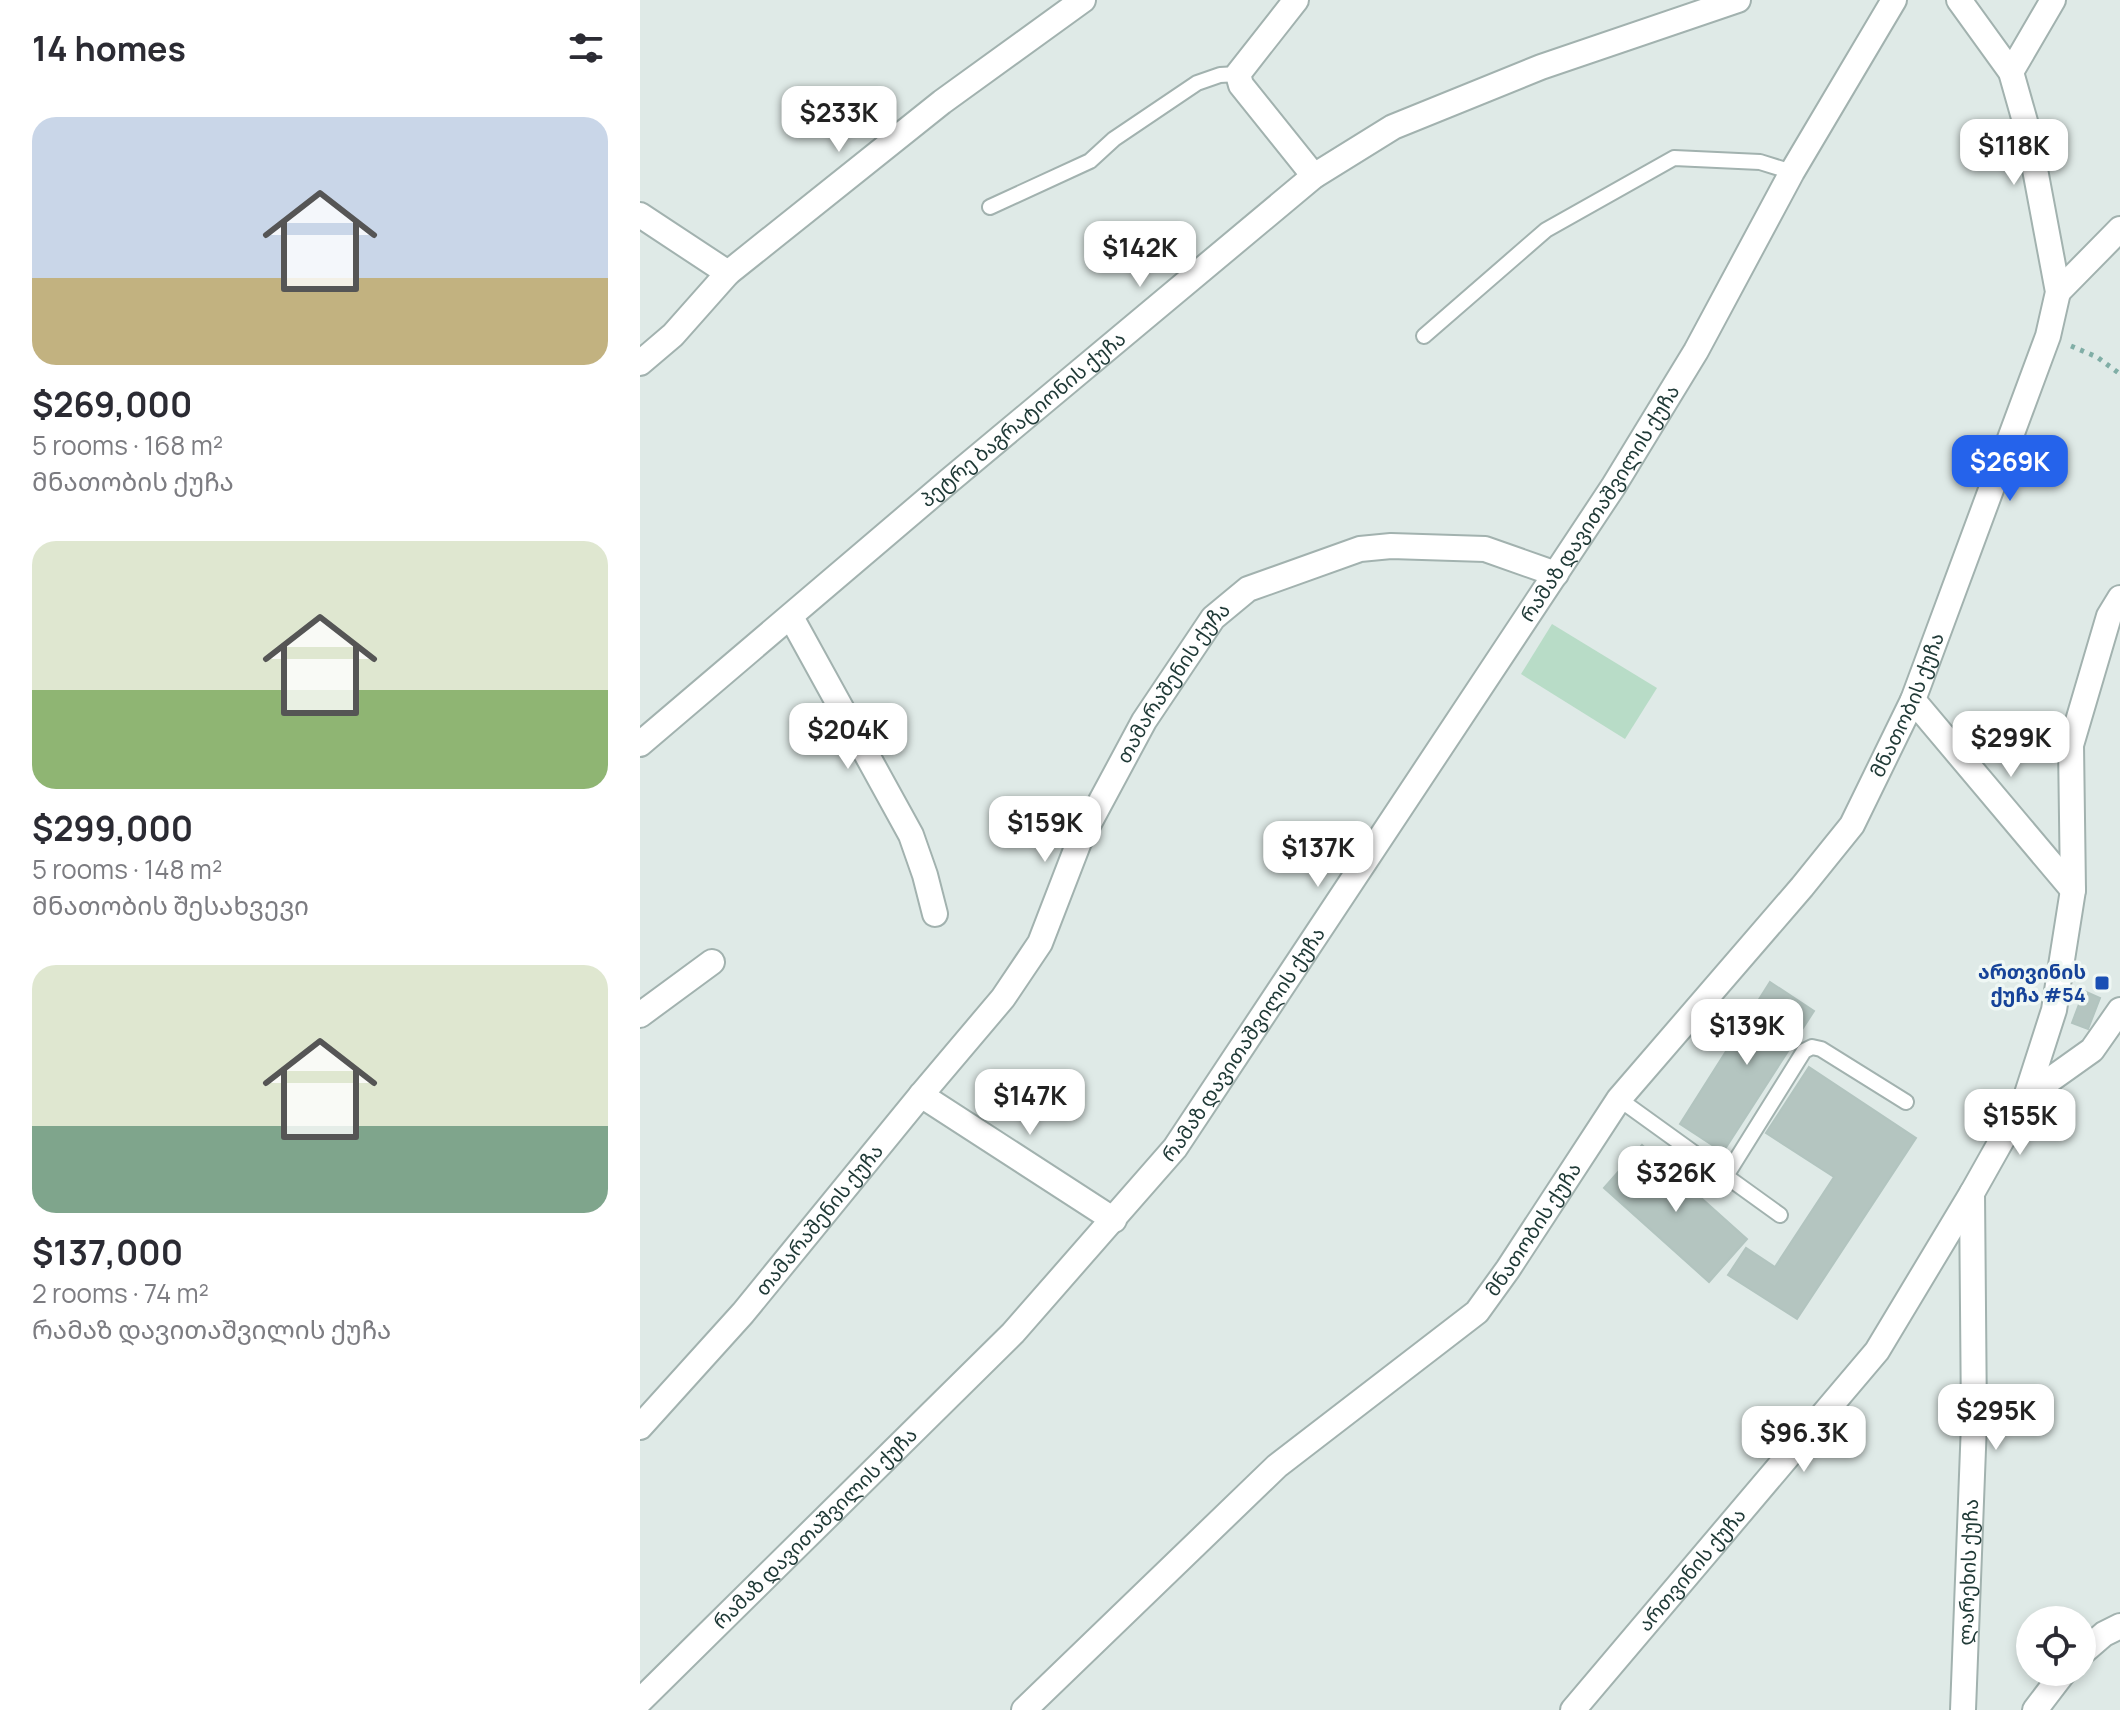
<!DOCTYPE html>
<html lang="en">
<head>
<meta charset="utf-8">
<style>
  body { margin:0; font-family:Manrope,"Noto Sans Georgian",sans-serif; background:#f2f2f3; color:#2b2b33; height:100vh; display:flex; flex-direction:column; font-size:30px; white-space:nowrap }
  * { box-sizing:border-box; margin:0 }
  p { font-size:26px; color:#7c7c81 }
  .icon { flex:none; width:44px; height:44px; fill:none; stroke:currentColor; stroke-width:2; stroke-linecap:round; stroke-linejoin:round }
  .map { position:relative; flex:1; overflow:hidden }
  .details { display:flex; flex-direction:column; background:#fff; width:640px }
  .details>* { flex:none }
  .controls { position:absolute; left:1376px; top:1606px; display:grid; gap:16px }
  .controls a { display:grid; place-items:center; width:80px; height:80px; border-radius:50%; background:#fff; box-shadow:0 4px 12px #0003; font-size:40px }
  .price { position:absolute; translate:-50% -68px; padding:0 18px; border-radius:16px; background:#fff; color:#222; font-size:26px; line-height:52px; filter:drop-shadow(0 2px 4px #0008) }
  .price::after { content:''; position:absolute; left:50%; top:48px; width:24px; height:18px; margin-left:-12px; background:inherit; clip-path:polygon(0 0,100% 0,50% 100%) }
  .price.on { background:#2563eb; color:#fff }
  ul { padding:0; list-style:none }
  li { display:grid; align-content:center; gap:16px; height:424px; padding:0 32px }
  li span { display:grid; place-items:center; height:248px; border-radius:24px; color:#555 }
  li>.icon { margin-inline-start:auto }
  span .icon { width:144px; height:144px; fill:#fffc; stroke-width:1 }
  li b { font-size:34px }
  h2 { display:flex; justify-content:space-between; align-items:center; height:96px; padding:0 32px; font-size:34px }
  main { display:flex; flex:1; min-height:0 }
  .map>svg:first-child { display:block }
  .green { fill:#b8dcc7 }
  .building { fill:#b4c5c0; stroke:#b2c4bf; stroke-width:2 }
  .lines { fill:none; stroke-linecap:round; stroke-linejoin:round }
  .service-casing { stroke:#a2b2af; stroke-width:18 }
  .minor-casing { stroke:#a2b2af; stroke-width:28 }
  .tertiary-casing { stroke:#a2b2af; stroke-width:28 }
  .path { stroke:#80aea6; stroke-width:5; stroke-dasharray:4 6; stroke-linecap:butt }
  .service { stroke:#fff; stroke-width:14 }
  .minor { stroke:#fff; stroke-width:24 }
  .tertiary { stroke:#fff; stroke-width:24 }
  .transit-dot { fill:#1a4fb4; stroke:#eff7f4; stroke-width:3 }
  .labels { text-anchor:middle; stroke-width:7; stroke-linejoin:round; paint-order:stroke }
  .street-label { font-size:20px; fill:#203a37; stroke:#eff7f4 }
  .transit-label { font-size:20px; font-weight:bold; fill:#164399; stroke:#eff7f4; text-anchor:end }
</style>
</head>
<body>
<main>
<section class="details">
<h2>14 homes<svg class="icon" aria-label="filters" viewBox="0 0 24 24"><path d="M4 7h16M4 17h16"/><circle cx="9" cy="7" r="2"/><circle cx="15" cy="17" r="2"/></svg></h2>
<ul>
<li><span style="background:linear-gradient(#c9d6e8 65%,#c2b280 0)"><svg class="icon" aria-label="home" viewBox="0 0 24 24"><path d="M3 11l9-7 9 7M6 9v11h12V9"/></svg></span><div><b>$269,000</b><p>5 rooms · 168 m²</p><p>მნათობის ქუჩა</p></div></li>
<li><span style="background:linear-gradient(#dfe7d0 60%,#8fb573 0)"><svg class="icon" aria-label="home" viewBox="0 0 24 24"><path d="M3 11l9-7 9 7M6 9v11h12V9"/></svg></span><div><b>$299,000</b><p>5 rooms · 148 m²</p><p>მნათობის შესახვევი</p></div></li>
<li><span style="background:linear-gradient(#dfe7d0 65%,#7fa58c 0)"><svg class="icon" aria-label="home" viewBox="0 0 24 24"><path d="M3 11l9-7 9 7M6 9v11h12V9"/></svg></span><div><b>$137,000</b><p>2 rooms · 74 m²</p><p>რამაზ დავითაშვილის ქუჩა</p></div></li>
</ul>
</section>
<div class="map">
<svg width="1480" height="1710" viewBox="0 0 1480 1710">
  <rect width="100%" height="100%" fill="#dfeae7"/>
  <polygon class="green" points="912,624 1017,688 985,739 881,674"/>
  <g class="building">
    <polygon points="1130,982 1174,1011 1083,1152 1040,1124"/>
    <polygon points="1444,991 1460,998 1448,1029 1432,1023"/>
    <polygon points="1169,1067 1276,1138 1157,1319 1088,1275 1106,1248 1135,1267 1194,1177 1126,1133"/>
    <polygon points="1002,1145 1107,1239 1069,1282 964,1188"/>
  </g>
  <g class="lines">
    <defs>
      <g id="service">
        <polyline points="350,207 450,161 474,139 557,83 580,75 598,74"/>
        <polyline points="784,336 906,230 1034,158 1120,162 1152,172"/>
        <polyline points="979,1099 1140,1215"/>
        <polyline points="1086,1176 1164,1051 1172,1047 1181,1049 1266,1102"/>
      </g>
      <g id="minor">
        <polyline points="656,0 598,74 601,85 674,176"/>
        <polyline points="1371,72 1413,0"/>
        <polyline points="0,215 88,273"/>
        <polyline points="1418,292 1480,229"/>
        <polyline points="0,363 33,335 88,273 302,102 443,0"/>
        <polyline points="151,617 271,835 285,875 295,914"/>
        <polyline points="1273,700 1433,890"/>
        <path id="s1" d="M0 744 310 480 674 176 753 127 901 67 1098 0"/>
        <polyline points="0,1015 72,962"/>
        <polyline points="281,1095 474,1220"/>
        <polyline points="1386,1097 1452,1050 1480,1010"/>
        <path id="s2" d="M0 1427 103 1313 281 1095 363 998 400 943 439 842 504 721 573 618 608 589 720 549 751 546 845 549 916 574"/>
        <polyline points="1442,1653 1464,1634 1480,1626"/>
        <path id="s3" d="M0 1701 373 1333 535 1148 973 487 1056 351 1152 172 1254 0"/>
        <path id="s4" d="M384 1710 637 1466 837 1312 868 1269 979 1099 1162 887 1212 825 1273 700 1408 336 1418 292 1388 132 1371 72 1319 0"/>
        <path id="s5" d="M933 1710 1237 1351 1332 1193"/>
        <polyline points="1395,1710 1424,1672"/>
      </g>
      <g id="tertiary">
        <path id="s6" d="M1323 1710 1334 1423 1332 1193 1386 1097 1414 1010 1433 890 1431 745 1469 616 1480 598"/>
      </g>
    </defs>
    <use href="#service" class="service-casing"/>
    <use href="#minor" class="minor-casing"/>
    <use href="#tertiary" class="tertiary-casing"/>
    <polyline class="path" points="1431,346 1457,357 1480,374"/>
    <use href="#service" class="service"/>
    <use href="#minor" class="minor"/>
    <use href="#tertiary" class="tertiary"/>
  </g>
  <rect class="transit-dot" x="1454" y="975" width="16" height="16" rx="4"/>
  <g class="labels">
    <g class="street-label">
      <text dy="7" stroke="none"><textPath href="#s1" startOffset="502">პეტრე ბაგრატიონის ქუჩა</textPath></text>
      <text dy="7" stroke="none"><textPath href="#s3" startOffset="1542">რამაზ დავითაშვილის ქუჩა</textPath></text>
      <text dy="7" stroke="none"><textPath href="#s2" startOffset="922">თამარაშენის ქუჩა</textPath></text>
      <text dy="7" stroke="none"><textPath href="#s4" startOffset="1352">მნათობის ქუჩა</textPath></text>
      <text dy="7" stroke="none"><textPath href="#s3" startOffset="894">რამაზ დავითაშვილის ქუჩა</textPath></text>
      <text dy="7" stroke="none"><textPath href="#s2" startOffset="274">თამარაშენის ქუჩა</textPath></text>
      <text dy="7" stroke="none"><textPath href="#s4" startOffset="704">მნათობის ქუჩა</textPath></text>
      <text dy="7" stroke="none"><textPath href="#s3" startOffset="246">რამაზ დავითაშვილის ქუჩა</textPath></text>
      <text dy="7" stroke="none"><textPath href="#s5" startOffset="184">ართვინის ქუჩა</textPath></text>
      <text dy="7" stroke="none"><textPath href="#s6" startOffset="138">ლარეხის ქუჩა</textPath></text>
    </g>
    <g class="transit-label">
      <text x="1446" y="979">ართვინის<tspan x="1446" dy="23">ქუჩა #54</tspan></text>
    </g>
  </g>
</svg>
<div class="controls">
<a><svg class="icon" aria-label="locate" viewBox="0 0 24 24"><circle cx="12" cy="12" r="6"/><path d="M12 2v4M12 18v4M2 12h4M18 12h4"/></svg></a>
</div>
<b class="price" style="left:199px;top:154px">$233K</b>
<b class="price" style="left:1374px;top:187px">$118K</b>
<b class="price" style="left:500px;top:289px">$142K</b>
<b class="price on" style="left:1370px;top:503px">$269K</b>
<b class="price" style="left:208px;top:771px">$204K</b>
<b class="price" style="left:1371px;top:779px">$299K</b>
<b class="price" style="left:405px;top:864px">$159K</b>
<b class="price" style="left:678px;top:889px">$137K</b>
<b class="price" style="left:1107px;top:1067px">$139K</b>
<b class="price" style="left:390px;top:1137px">$147K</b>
<b class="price" style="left:1380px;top:1157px">$155K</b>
<b class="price" style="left:1036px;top:1214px">$326K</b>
<b class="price" style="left:1356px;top:1452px">$295K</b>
<b class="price" style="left:1164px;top:1474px">$96.3K</b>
</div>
</main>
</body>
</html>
